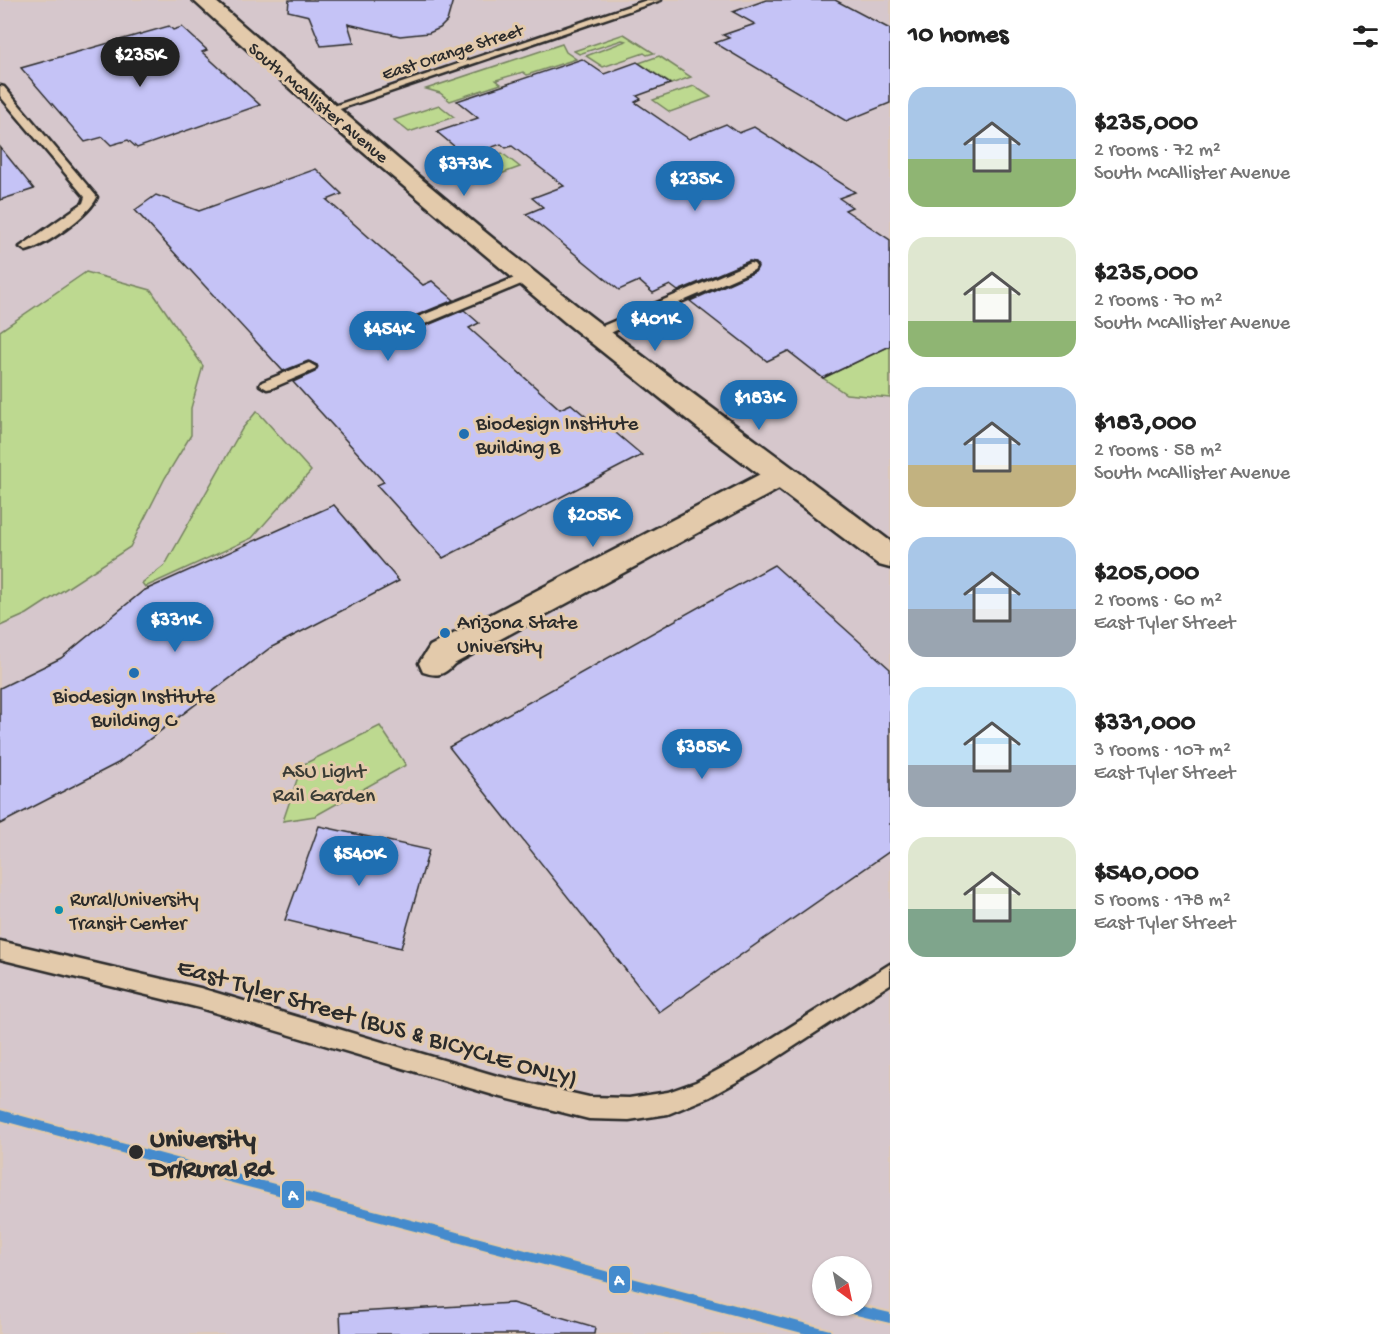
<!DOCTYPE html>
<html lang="en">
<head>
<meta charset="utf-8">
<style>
  body { margin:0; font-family:"Gochi Hand",sans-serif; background:#f6f6f6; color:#222; height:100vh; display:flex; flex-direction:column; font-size:22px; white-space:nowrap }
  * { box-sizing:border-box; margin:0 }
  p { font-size:20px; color:#767676 }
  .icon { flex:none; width:33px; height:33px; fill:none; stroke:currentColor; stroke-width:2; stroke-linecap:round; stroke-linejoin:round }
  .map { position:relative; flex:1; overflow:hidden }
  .details { display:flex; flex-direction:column; background:#fff; width:510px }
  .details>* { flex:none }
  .needle { width:39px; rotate:147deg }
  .buttons { position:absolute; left:812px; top:1256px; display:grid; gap:12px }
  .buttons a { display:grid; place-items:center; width:60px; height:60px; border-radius:50%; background:#fff; box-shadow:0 2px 4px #0004; font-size:30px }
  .price { position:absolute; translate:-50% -51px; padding:0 14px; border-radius:21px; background:#1f6fb2; color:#fff; font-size:20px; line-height:39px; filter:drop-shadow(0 2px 3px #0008) }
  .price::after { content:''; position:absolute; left:50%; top:36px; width:18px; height:14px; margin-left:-9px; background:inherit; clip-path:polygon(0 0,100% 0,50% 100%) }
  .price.active { background:#222; color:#fff }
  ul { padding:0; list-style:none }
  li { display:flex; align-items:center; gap:18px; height:150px; padding:0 18px }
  li span { display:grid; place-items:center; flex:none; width:168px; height:120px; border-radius:18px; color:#555 }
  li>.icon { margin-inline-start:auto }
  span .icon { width:72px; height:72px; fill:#fffc; stroke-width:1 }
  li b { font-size:26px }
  h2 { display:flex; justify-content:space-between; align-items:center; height:72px; padding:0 18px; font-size:26px }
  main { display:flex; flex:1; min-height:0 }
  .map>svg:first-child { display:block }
  .built { fill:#d6c7cc; fill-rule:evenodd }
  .green { fill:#bdd990; stroke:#74825e; stroke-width:1.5 }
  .building { fill:#c5c3f6; stroke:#2b2b2b; stroke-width:1.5 }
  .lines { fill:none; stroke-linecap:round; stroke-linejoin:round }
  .service-casing { stroke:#2b2b2b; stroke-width:5 }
  .minor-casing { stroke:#2b2b2b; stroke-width:5 }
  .tertiary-casing { stroke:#2b2b2b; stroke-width:5 }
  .service { fill:#e3caab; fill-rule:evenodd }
  .minor { fill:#e3caab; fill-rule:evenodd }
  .tertiary { fill:#e3caab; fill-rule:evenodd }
  .rail-1-casing { stroke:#e3caab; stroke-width:4 }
  .rail-1 { fill:#448bcd; fill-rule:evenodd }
  .poi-dot { fill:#1f6fb2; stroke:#e3caab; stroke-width:2 }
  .bus-dot { fill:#0990ad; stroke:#e3caab; stroke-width:2 }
  .stop-dot { fill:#2b2b2b; stroke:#e3caab; stroke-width:2 }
  .labels { text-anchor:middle; stroke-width:6; stroke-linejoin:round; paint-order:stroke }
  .far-street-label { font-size:18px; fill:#2b2b2b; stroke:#e3caab }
  .bus-label { font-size:20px; fill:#2b2b2b; stroke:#e3caab; text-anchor:start }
  .poi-label { font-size:21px; fill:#2b2b2b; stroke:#e3caab; text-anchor:start }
  .park-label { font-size:21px; fill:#3a3c35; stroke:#e3caab }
  .near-street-label { font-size:26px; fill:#2b2b2b; stroke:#e3caab }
  .near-stop-label { font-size:26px; font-weight:bold; fill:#2b2b2b; stroke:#e3caab; text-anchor:start }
  .line-badge { stroke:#e3caab; stroke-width:2 }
  .badge-label { font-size:16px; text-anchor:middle; font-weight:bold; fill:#fff }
</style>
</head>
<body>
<main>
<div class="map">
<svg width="890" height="1334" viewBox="0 0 890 1334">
  <rect width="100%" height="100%" fill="#ddc9ba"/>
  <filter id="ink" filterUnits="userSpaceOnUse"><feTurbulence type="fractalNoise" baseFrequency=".0167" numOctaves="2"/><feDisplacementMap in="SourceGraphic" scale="12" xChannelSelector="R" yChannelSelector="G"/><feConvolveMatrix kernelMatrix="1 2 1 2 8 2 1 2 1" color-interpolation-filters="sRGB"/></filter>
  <g filter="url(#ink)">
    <path class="built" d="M0 0H890V1334H0ZM822 1266H861V1305H822Z"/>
    <g class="green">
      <polygon points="624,34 654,53 647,55 644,53 603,67 586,56 626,41 622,40 579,54 574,51"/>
      <polygon points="562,44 566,52 576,59 527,75 523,72 496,80 501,84 450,101 440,93 426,89"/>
      <polygon points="659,56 691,77 671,84 639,63"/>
      <polygon points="694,86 711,97 670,112 653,100"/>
      <polygon points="439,105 454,117 409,132 394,120"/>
      <polygon points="502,153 520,167 473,184 455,170"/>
      <polygon points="86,272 151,290 203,366 191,408 191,435 165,478 130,547 27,614 0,626 0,331"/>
      <polygon points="890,346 890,398 846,394 823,378"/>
      <polygon points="257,411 311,471 252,538 145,587 142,583 165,565 242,429"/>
      <polygon points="380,726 406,765 315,816 283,821 302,765"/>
    </g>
    <g class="building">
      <polygon points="289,0 453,0 447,21 440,28 429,33 400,36 348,24 354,43 321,46 309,16 288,11"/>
      <polygon points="766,0 835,0 890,29 890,103 846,121 715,43 729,38 723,35 755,24 733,12"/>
      <polygon points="169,26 173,30 182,27 207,50 202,52 260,105 137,148 128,140 111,145 103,137 85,142 21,68"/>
      <polygon points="582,59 604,74 637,62 670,84 637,96 641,99 635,102 689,139 726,124 739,133 754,127 855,192 839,198 852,207 845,210 890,240 890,346 823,378 788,351 767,361 690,301 755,272 758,266 755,262 749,261 678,291 670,285 653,293 639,281 619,290 526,214 543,207 532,198 564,186 512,146 506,148 501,144 466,156 437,132 478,118 457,101"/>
      <polygon points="0,147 34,189 0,200"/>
      <polygon points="316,169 342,194 327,200 423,285 432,281 454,300 363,337 361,344 368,348 375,347 464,310 479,323 469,328 560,409 571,404 603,431 610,428 642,455 443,558 377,485 384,482 293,382 315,372 317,365 308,361 283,371 135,210 156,195 199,211"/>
      <polygon points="334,505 399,581 270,648 118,763 0,824 0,688 61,658 143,591"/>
      <polygon points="774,565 890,669 890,851 659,1012 449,747"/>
      <polygon points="319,826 429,850 401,948 285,920"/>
      <polygon points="512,1303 595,1327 594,1334 341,1334 340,1313"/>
    </g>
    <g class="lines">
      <defs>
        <g id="service">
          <polygon points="647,0 661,0 331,112 327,113 322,110"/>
          <path d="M0 86 4 87 97 197C90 215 45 246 26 251L20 247 83 203 85 197 0 96Z"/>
          <polygon points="750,263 754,264 756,267 754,270 601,337 596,338 589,334 591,331"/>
          <polygon points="527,273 533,277 531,280 374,345 369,346 362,342 364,339"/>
          <polygon points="309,363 316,367 314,370 272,388 267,389 260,385 262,382"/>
          <polygon points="0,941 200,988 497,1076 589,1097 629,1098 668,1092 696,1082 744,1056 890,964 890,984 758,1070 709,1097 668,1114 629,1120 589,1119 497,1096 200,1008 0,959"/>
        </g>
        <path id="minor" d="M782 465 792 468 796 475 792 482 454 664C444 675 437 677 423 672L419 663 430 646 772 468Z"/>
        <path id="tertiary" d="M193 0H214C336 106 458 213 585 312 686 390 789 464 890 541V568L879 565 699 429 565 322 319 115Z"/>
      </defs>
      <use href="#service" class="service-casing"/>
      <use href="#minor" class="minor-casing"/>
      <use href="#tertiary" class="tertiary-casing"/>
      <use href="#service" class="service"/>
      <use href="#minor" class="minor"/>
      <use href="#tertiary" class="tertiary"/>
      <defs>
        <g id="rail-1">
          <polygon points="0,1110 206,1166 826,1329 830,1330 831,1334 806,1334 206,1176 0,1120"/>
          <polygon points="830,1305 857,1305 890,1313 890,1323 835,1310 831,1309"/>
        </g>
      </defs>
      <use href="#rail-1" class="rail-1-casing"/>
      <use href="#rail-1" class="rail-1"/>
    </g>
  </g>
  <g class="poi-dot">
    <circle cx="464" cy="434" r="6"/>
    <circle cx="445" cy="633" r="6"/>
    <circle cx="134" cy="673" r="6"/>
  </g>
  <circle class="bus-dot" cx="59" cy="910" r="5"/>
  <circle class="stop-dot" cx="136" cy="1152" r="8"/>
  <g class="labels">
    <g class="far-street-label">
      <text transform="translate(452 51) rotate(-18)" y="6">East Orange Street</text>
      <text transform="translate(319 102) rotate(40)" y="6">South McAllister Avenue</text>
    </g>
    <g class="bus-label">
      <text x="70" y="905">Rural/University<tspan x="70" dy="24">Transit Center</tspan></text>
    </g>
    <g class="poi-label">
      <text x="476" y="429">Biodesign Institute<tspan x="476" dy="24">Building B</tspan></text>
      <text x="457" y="628">Arizona State<tspan x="457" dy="24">University</tspan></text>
      <text x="134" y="702" text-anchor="middle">Biodesign Institute<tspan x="134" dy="24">Building C</tspan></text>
    </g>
    <g class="park-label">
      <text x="324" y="777">ASU Light<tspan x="324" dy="24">Rail Garden</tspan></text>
    </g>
    <g class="near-street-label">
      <text transform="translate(378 1021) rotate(16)" y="9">East Tyler Street (BUS &amp; BICYCLE ONLY)</text>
    </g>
    <g class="near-stop-label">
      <text x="150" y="1146">University<tspan x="150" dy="30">Dr/Rural Rd</tspan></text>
    </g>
  </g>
  <g class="line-badge">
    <rect x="281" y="1180" width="24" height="29" rx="6" fill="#448bcd"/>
    <rect x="608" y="1265" width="23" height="29" rx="6" fill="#448bcd"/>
  </g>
  <g class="badge-label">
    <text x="293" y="1200">A</text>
    <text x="619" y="1285">A</text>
  </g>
</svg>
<div class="buttons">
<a><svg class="needle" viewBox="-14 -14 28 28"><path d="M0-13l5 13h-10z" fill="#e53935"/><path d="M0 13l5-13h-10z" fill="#767676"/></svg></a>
</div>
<b class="price active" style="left:140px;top:88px">$235K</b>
<b class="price" style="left:464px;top:197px">$373K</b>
<b class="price" style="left:695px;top:212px">$235K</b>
<b class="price" style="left:655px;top:352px">$401K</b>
<b class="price" style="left:388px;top:362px">$454K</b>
<b class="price" style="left:759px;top:431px">$183K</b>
<b class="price" style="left:593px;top:548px">$205K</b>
<b class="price" style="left:175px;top:653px">$331K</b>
<b class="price" style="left:702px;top:780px">$385K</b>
<b class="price" style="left:359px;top:887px">$540K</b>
</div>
<section class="details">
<h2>10 homes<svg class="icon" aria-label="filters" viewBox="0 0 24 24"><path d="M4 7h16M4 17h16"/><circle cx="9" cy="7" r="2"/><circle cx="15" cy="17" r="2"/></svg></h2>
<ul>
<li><span style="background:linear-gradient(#a9c7e8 60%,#8fb573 0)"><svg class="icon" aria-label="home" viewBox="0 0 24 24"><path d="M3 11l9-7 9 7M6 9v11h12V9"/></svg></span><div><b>$235,000</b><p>2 rooms · 72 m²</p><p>South McAllister Avenue</p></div></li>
<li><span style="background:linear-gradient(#dfe7d0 70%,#8fb573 0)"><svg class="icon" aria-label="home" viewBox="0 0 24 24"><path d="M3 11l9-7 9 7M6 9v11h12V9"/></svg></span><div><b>$235,000</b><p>2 rooms · 70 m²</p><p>South McAllister Avenue</p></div></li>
<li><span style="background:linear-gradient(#a9c7e8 65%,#c2b280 0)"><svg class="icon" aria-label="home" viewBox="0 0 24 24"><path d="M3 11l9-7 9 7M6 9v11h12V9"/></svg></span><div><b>$183,000</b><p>2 rooms · 58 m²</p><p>South McAllister Avenue</p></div></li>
<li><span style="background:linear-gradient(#a9c7e8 60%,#9aa5b1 0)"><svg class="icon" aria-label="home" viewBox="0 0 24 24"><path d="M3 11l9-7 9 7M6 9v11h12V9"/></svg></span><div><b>$205,000</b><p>2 rooms · 60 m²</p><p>East Tyler Street</p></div></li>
<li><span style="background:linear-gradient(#bfe0f5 65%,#9aa5b1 0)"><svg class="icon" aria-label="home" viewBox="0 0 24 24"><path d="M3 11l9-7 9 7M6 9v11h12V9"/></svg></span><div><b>$331,000</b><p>3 rooms · 107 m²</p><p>East Tyler Street</p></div></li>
<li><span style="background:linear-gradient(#dfe7d0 60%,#7fa58c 0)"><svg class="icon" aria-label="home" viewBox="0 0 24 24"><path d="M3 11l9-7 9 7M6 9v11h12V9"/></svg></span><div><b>$540,000</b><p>5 rooms · 178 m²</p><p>East Tyler Street</p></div></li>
</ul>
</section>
</main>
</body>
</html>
